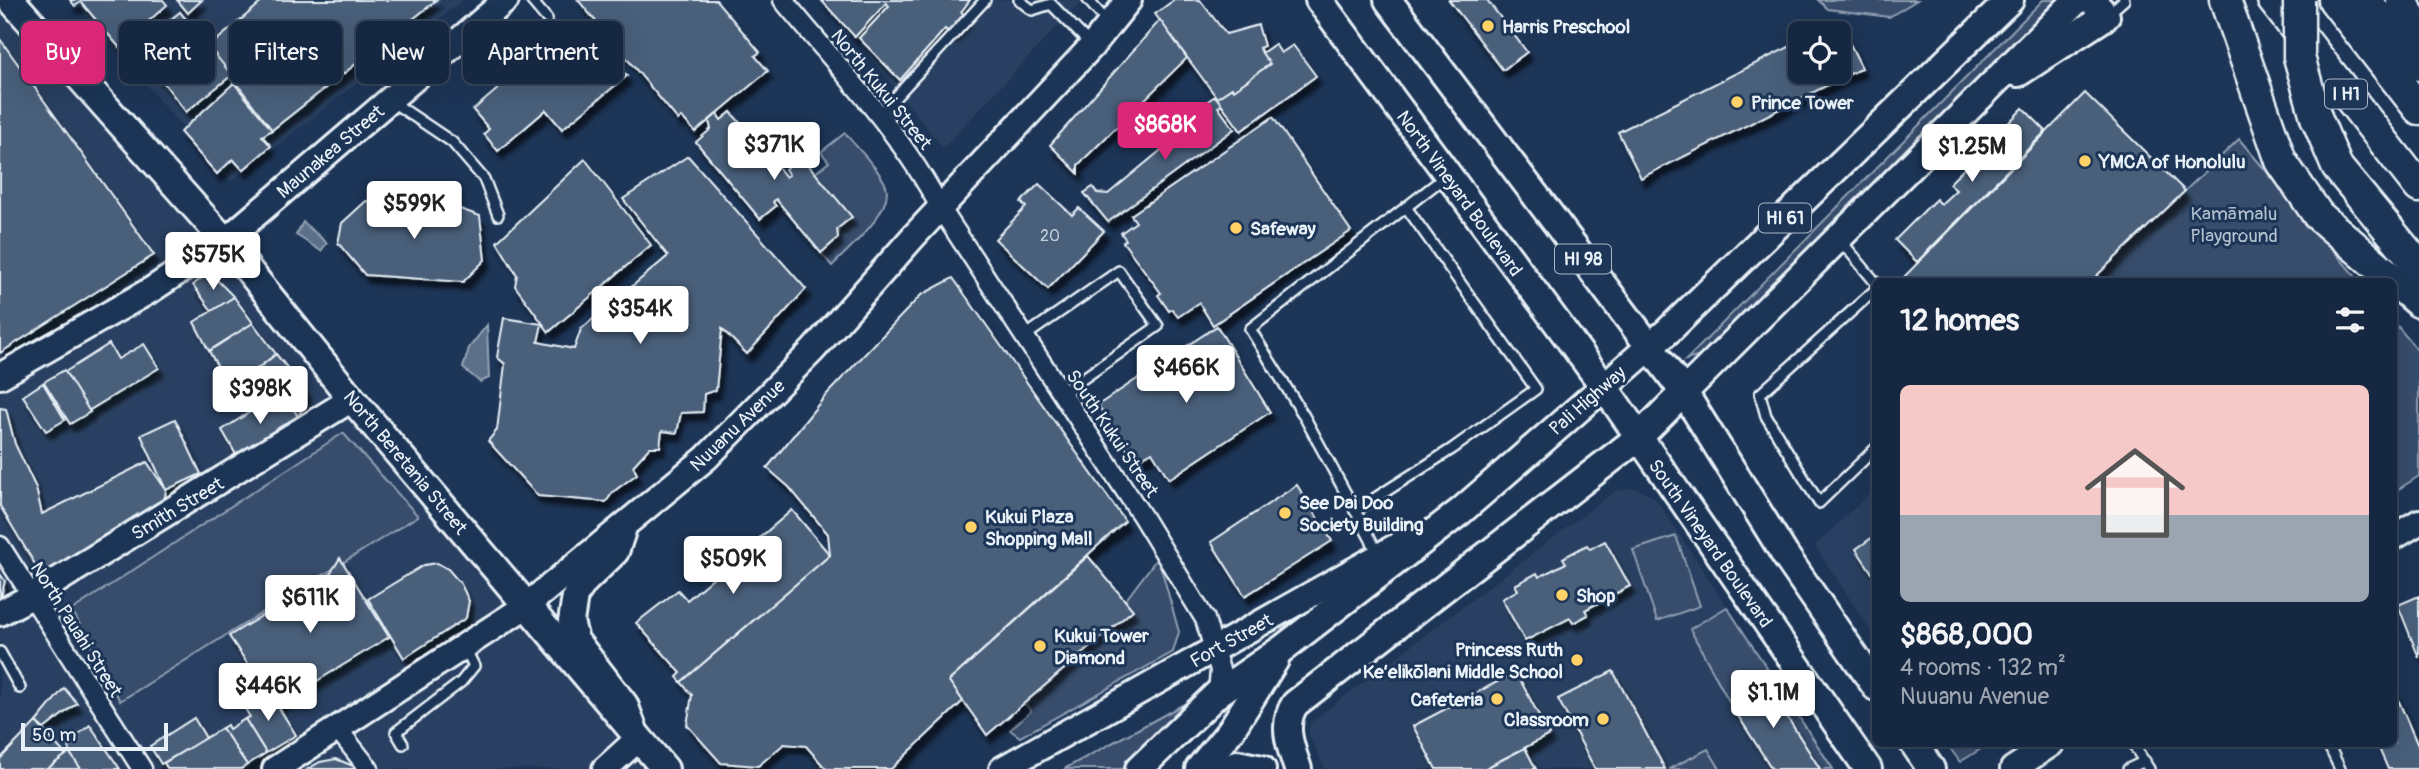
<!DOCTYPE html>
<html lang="en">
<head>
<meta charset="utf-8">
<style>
  body { margin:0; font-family:Pangolin,sans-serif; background:#1f3048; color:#f1f3f6; height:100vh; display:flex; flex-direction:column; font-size:26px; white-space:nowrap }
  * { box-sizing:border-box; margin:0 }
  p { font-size:23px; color:#9ea6b1 }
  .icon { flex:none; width:38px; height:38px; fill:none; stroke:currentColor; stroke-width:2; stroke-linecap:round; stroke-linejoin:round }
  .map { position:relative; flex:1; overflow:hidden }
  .sheet { position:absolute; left:1872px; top:278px; width:525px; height:469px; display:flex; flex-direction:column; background:#162841; border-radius:10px; box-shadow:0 7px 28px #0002,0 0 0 2px #35445a }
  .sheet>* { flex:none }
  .guide { position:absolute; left:21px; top:21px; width:665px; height:63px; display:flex; gap:14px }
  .tools { position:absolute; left:1788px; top:21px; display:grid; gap:14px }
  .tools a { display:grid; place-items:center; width:63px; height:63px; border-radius:10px; background:#162841; box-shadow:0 7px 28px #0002,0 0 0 2px #35445a; font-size:35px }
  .scale { position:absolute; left:21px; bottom:18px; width:147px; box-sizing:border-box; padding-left:7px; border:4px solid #e8f1f8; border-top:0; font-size:19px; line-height:24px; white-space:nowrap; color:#e8f1f8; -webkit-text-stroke:5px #1d3557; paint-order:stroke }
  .price { position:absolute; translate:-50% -60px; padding:0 16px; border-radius:7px; background:#fff; color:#222; font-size:23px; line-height:46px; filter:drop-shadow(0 2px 4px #0008) }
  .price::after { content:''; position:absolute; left:50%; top:42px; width:21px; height:16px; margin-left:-10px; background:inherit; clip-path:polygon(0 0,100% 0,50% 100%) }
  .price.on { background:#db2777; color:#fff }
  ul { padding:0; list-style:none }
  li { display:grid; align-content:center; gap:14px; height:371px; padding:0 28px }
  li span { display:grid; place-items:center; height:217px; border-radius:10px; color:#555 }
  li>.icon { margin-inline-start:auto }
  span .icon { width:126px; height:126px; fill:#fffc; stroke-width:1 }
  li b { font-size:30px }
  h2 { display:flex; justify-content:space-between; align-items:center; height:84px; padding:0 28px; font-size:30px }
  .pill { padding:0 24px; border-radius:10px; background:#162841; box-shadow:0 7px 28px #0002,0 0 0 2px #35445a; font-size:24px; line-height:63px }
  .pill.on { background:#db2777; color:#fff }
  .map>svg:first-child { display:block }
  .built { fill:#2a4162 }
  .green { fill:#374d6c; stroke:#909fb2; stroke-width:2 }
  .water { fill:#5d7089; stroke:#95a4b5; stroke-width:2 }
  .building { fill:#495e7a; stroke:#e8f1f8; stroke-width:2; filter:url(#shadow) }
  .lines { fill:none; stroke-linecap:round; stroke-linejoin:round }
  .lane-casing { stroke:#e8f1f8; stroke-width:14 }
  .street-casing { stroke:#e8f1f8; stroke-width:23 }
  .secondary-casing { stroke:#e8f1f8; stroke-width:30 }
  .primary-casing { stroke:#e8f1f8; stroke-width:32 }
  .highway-casing { stroke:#e8f1f8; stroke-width:35 }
  .lane { stroke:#1d3557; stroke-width:9 }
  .street { stroke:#1d3557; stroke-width:18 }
  .secondary { stroke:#1d3557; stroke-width:24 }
  .primary { stroke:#1d3557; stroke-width:26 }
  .highway { stroke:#1d3557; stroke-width:30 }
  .highway-bridge-casing { stroke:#e8f1f8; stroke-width:35; stroke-linecap:butt }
  .highway-bridge { stroke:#1d3557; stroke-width:30 }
  .poi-dot { fill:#ffd166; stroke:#1d3557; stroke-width:2.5 }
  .labels { text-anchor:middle; stroke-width:6; stroke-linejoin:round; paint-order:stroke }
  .number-label { font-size:16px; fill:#c0ccd8 }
  .shield { fill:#1d3557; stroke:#abb9c8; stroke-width:2 }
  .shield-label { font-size:18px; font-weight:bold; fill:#e8f1f8 }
  .poi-label { font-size:19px; font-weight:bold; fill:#e8f1f8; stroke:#1d3557; text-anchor:start }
  .street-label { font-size:19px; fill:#e8f1f8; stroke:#1d3557 }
  .park-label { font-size:19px; fill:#b3c0ce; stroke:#1d3557 }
</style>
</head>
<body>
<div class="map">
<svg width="2419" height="769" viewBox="0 0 2419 769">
  <defs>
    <filter id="shadow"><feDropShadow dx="4.5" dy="8" stdDeviation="2" flood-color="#0009"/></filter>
  </defs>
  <rect width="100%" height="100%" fill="#1d3557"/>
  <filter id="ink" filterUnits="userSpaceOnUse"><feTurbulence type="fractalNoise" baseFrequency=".0143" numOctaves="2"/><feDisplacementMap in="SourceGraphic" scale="14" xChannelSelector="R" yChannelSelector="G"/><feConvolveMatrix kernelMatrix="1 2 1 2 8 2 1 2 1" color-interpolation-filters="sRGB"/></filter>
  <g filter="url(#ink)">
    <g class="built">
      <polygon points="0,0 665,769 0,769"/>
      <polygon points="73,0 463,0 230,182"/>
      <polygon points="825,0 1082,0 943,148"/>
      <polygon points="1876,487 1876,639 1815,546"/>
      <polygon points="1635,488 1654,497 1664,511 1833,769 1325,769 1308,733 1311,722 1615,491"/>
    </g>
    <g class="green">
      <polygon points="1818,0 1917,0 1889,17 1828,9"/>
      <polygon points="2043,0 2069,0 1704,355 1686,360"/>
      <path d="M845 133C856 147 881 171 886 186 894 211 848 249 832 266L821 253 838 238 839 232 815 173 829 162 821 152Z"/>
      <polygon points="2239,139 2360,282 2090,282"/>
      <polygon points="2394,322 2419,352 2419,476 2394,492"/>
      <polygon points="343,433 418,516 120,701 72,610"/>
      <polygon points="1676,536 1700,606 1657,621 1633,550"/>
      <polygon points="1158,557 1179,632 1173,652 1020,737 1010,730 1031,711 1025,704 1132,611 1125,601"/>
      <polygon points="1727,607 1833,769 1820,769 1765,682 1730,703 1690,629"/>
      <polygon points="1199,696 1158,729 1124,769 1064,769"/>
      <polygon points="1947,744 1989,744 1960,762"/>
      <polygon points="1708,749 1720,769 1669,769"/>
    </g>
    <g class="water">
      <polygon points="303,222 327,243 321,251 296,235"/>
      <polygon points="487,325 489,378 480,382 463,368 469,348"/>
    </g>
    <g class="building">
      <polygon points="70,0 163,0 167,5 119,47 81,2 75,6"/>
      <polygon points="177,0 202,0 188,13"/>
      <polygon points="264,0 437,0 272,130 209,47"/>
      <polygon points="578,0 716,0 760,52 755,56 768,71 695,132 682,117 678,120"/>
      <polygon points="821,0 970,0 961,12 967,17 952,35 945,29 900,80 859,38 889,6 886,3 855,37"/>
      <polygon points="1174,0 1200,0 1226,34 1258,25 1264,46 1259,48 1270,64 1234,90 1232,88 1217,98 1155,14"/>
      <polygon points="1449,0 1487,0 1527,52 1503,70"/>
      <polygon points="180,12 232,75 186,112 142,54 134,49"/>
      <polygon points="1160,20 1187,58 1078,165 1078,173 1050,145"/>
      <polygon points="1839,22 1862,68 1641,178 1618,132 1801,41 1801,72 1839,72 1839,33 1817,33"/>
      <polygon points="0,39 154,255 0,353"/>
      <polygon points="596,44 627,76 562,129 546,110 498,151 484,134 489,129 473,110 534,58 550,77"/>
      <polygon points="1275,44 1281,53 1293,45 1316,76 1241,131 1217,98 1232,88 1234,90 1270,64 1262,53"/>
      <polygon points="234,83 272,130 262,136 271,146 243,170 233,159 217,174 180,132"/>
      <polygon points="2085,93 2185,191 2090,282 1899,282"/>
      <polygon points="1215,96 1222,105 1218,107 1234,129 1108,222 1084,193 1093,187 1097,193 1108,194 1207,112 1202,105"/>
      <polygon points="2023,108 2046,131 1917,262 1895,240 1936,199 1941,204 1956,190 1949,184"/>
      <polygon points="731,112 786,177 789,175 785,169 801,156 852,217 837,229 838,238 821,253 776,199 773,202 776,206 760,219 696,142 711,129 709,121 717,114 721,120"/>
      <polygon points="1273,117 1351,231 1213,325 1199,303 1178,317 1172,309 1169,311 1158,295 1161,293 1123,242 1126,240 1121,233 1136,222 1131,215"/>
      <polygon points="688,156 806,289 747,354 722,329 716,390 704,394 703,412 681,413 677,433 662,431 660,447 650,447 633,466 637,474 613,492 606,502 538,496 488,441 497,430 505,364 497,357 504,318 542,324 538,342 574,349 581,329 668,256 623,199"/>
      <polygon points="585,159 651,245 549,332 515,286 517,275 497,242"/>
      <polygon points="1039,184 1072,215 1079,208 1104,231 1048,289 995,239 1026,207 1021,202"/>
      <polygon points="366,201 454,207 480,216 485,260 463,282 365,275 338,243 342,223"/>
      <polygon points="209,272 234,297 212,311 193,285"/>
      <polygon points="953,278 1125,521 949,681 963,701 891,769 826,769 806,746 784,744 758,766 721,763 687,725 692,695 681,682 830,555 828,534 789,487 767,468 826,395 921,295"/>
      <polygon points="234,297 253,323 209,351 194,322"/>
      <polygon points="253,323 276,354 230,389 209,351"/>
      <polygon points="1217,326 1270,412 1169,479 1152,452 1135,462 1098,405"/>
      <polygon points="109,344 118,359 144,344 159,368 88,411 65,372"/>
      <polygon points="276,354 306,391 299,418 283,393 259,368"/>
      <polygon points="64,370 90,412 70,424 44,382"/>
      <polygon points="43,383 65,420 46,431 23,396"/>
      <polygon points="283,393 299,418 238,458 222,430 258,407 263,415 274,407 269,401"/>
      <polygon points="0,408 6,409 15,444 36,488 42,514 147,462 166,490 164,503 42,576 0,506"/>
      <polygon points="175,419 201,474 166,490 141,435"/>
      <polygon points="1297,485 1332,541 1245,596 1211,542"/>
      <polygon points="792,510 830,555 681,682 677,677 681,673 636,623 678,590 687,600"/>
      <polygon points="1876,535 1876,579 1856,549"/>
      <polygon points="1605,541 1630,586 1585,610 1588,615 1573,623 1570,618 1525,641 1502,599 1518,590 1515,585 1537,573 1539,577 1566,563 1563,558 1587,545 1590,549"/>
      <polygon points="1088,556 1133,610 987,735 949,681"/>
      <polygon points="340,558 389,637 276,706 229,636 330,574"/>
      <polygon points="437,563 448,569 461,584 469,601 466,618 404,658 368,599 424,565"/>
      <polygon points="0,574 5,581 0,601"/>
      <polygon points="2419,596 2419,658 2398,605"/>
      <polygon points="1613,671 1649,739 1665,769 1595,769 1558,699"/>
      <polygon points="1516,672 1549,735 1484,769 1436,769 1413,726"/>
      <polygon points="1765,682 1820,769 1772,769 1730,703"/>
      <polygon points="64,688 77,703 44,729 36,722"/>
      <polygon points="2394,690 2419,748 2419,769 2388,769 2377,744 2394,744"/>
      <polygon points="269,692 296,735 266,753 245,719 250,717 244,707"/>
      <polygon points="194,718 206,738 161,764 150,746"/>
      <polygon points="245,719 266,753 247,765 222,728 227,725 229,729"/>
      <polygon points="36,722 66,755 47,769 0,769 0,759"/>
      <polygon points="90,725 120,769 81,769 69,752 70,741"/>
      <polygon points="222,728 247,765 241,769 168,769 164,763"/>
      <polygon points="1525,748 1536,769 1484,769"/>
      <polygon points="69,752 81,769 47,769 66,755"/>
      <polygon points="336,759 361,769 308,769 320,762"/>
    </g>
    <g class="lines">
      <defs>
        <g id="lane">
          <polyline points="531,0 547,19"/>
          <polyline points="1019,0 1032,10 1051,4 1091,45"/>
          <polyline points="1088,0 1108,23"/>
          <polyline points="2107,15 2124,0"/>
          <polyline points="391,101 452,142 484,179 498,215"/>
          <polyline points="879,115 985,0"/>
          <polyline points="1841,241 1876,283"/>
          <polyline points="1876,289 1760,394 1766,416 1819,503 1876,448"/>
          <polyline points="1025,336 1119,271 1158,326 1061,394"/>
          <polyline points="1355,511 1452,449 1536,389 1406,207"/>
          <polyline points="1378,553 1304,416 1250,329 1446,176"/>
          <polyline points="0,652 20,688"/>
          <polyline points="403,744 396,732 461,682 474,666 465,648"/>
          <polyline points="2133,744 2149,769"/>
          <polyline points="2328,744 2340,769"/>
          <polyline points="2128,769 2145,761"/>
        </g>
        <g id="street">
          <path d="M783 0C838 67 901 132 941 209L1142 516 1205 619 1220 670 1218 693"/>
          <polyline points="0,546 142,769"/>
          <polyline points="337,728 369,769"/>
        </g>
        <g id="secondary">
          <polyline points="0,376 151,290 225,241 506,0"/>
          <polyline points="2394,537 2419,522"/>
          <polyline points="0,613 32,596 352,399"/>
          <polyline points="275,769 526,606 706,458 813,350 913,237 1092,46 1129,0"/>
          <polyline points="605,769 638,739 625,704 576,640 571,622 575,596 585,582 616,552 623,531"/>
          <polyline points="1002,769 1411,538"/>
          <polyline points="2013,769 2051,744"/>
        </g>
        <g id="primary">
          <polyline points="11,0 225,241 352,399 665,769"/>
          <polyline points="1319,0 1603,385 1868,769"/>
          <polyline points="1388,0 1683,391 1785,555 1876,687"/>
          <polyline points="2018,73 2106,16 2092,0"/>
          <polyline points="1914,744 1931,769"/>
          <polyline points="1139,769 1218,693 1282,649 1461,511 1668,331 2010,0"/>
          <polyline points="1199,769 1231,730 1275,660"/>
          <polyline points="1224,769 1237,764 1262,769"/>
          <path d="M1298 769C1291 748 1281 725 1295 704L1638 438 2077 0"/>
        </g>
        <g id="highway">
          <polyline points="2225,0 2281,161 2318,215 2419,302"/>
          <polyline points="2273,0 2419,187"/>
          <polyline points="2334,0 2419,109"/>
          <polyline points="2365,0 2419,65"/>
          <polyline points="2402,0 2419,36"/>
          <polyline points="2316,117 2337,167 2419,266"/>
        </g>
      </defs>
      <use href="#lane" class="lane-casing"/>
      <use href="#street" class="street-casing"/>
      <use href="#secondary" class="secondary-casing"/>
      <use href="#primary" class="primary-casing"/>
      <use href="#highway" class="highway-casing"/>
      <use href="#lane" class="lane"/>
      <use href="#street" class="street"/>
      <use href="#secondary" class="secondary"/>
      <use href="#primary" class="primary"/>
      <use href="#highway" class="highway"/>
      <defs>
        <polyline id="highway-bridge" points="2299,0 2299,57 2316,117"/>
      </defs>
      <use href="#highway-bridge" class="highway-bridge-casing"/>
      <use href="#highway-bridge" class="highway-bridge"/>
    </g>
  </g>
  <g class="poi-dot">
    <circle cx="1488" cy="26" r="7"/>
    <circle cx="1737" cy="102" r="7"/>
    <circle cx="2085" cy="161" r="7"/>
    <circle cx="1236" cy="228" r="7"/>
    <circle cx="1285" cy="513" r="7"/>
    <circle cx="971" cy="527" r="7"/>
    <circle cx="1562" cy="595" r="7"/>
    <circle cx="1040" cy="646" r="7"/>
    <circle cx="1577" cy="660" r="7"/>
    <circle cx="1497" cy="699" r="7"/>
    <circle cx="1603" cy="719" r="7"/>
  </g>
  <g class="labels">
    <g class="number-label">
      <text x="1050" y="241">20</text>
    </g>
    <g class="shield">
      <rect x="2325" y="79.5" width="42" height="29" rx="5"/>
      <rect x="1759" y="203.5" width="52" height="29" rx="5"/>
      <rect x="1555" y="244.5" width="56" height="29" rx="5"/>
    </g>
    <g class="shield-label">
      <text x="2346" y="100">I H1</text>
      <text x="1785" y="224">HI 61</text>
      <text x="1583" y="265">HI 98</text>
    </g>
    <g class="poi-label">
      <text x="1502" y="33">Harris Preschool</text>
      <text x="1751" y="109">Prince Tower</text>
      <text x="2099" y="168">YMCA of Honolulu</text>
      <text x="1250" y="235">Safeway</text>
      <text x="1299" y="509">See Dai Doo<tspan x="1299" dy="22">Society Building</tspan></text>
      <text x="985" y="523">Kukui Plaza<tspan x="985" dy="22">Shopping Mall</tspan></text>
      <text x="1576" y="602">Shop</text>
      <text x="1054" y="642">Kukui Tower<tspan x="1054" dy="22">Diamond</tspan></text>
      <text x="1563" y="656" text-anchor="end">Princess Ruth<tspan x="1563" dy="22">Ke’elikōlani Middle School</tspan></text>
      <text x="1483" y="706" text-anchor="end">Cafeteria</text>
      <text x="1589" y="726" text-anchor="end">Classroom</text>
    </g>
    <g class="street-label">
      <text transform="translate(882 89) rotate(51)" y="7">North Kukui Street</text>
      <text transform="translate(330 151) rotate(-40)" y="7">Maunakea Street</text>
      <text transform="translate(1460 193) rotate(54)" y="7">North Vineyard Boulevard</text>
      <text transform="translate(1587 400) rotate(-41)" y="7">Pali Highway</text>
      <text transform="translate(737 425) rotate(-44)" y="7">Nuuanu Avenue</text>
      <text transform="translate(1113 433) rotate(56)" y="7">South Kukui Street</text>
      <text transform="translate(406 462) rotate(50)" y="7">North Beretania Street</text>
      <text transform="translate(177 508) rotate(-31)" y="7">Smith Street</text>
      <text transform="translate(1711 543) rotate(55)" y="7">South Vineyard Boulevard</text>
      <text transform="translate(77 629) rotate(58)" y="7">North Pauahi Street</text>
      <text transform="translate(1231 640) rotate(-29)" y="7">Fort Street</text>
    </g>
    <g class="park-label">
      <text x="2234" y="220">Kamāmalu<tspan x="2234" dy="22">Playground</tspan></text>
    </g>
  </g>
</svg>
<div class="tools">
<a><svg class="icon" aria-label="locate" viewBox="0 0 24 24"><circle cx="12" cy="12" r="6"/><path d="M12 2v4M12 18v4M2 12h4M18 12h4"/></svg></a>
</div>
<div class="scale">50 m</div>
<b class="price on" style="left:1165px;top:162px">$868K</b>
<b class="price" style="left:774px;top:182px">$371K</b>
<b class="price" style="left:1972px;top:184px">$1.25M</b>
<b class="price" style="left:414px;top:241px">$599K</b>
<b class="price" style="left:213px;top:292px">$575K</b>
<b class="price" style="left:640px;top:346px">$354K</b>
<b class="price" style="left:1186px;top:405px">$466K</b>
<b class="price" style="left:260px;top:426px">$398K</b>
<b class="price" style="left:733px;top:596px">$509K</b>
<b class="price" style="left:310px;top:635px">$611K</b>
<b class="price" style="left:268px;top:723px">$446K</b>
<b class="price" style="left:1773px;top:730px">$1.1M</b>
<div class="guide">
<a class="pill on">Buy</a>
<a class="pill">Rent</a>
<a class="pill">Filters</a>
<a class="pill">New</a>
<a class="pill">Apartment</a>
</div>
<section class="sheet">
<h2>12 homes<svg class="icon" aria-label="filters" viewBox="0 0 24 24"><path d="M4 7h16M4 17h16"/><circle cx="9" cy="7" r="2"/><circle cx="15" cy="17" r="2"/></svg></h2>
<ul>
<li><span style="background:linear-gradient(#f6c9c9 60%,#9aa5b1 0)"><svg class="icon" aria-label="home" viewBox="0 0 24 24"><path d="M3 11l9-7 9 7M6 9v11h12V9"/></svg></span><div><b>$868,000</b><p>4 rooms · 132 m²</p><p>Nuuanu Avenue</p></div></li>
</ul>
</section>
</div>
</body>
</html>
